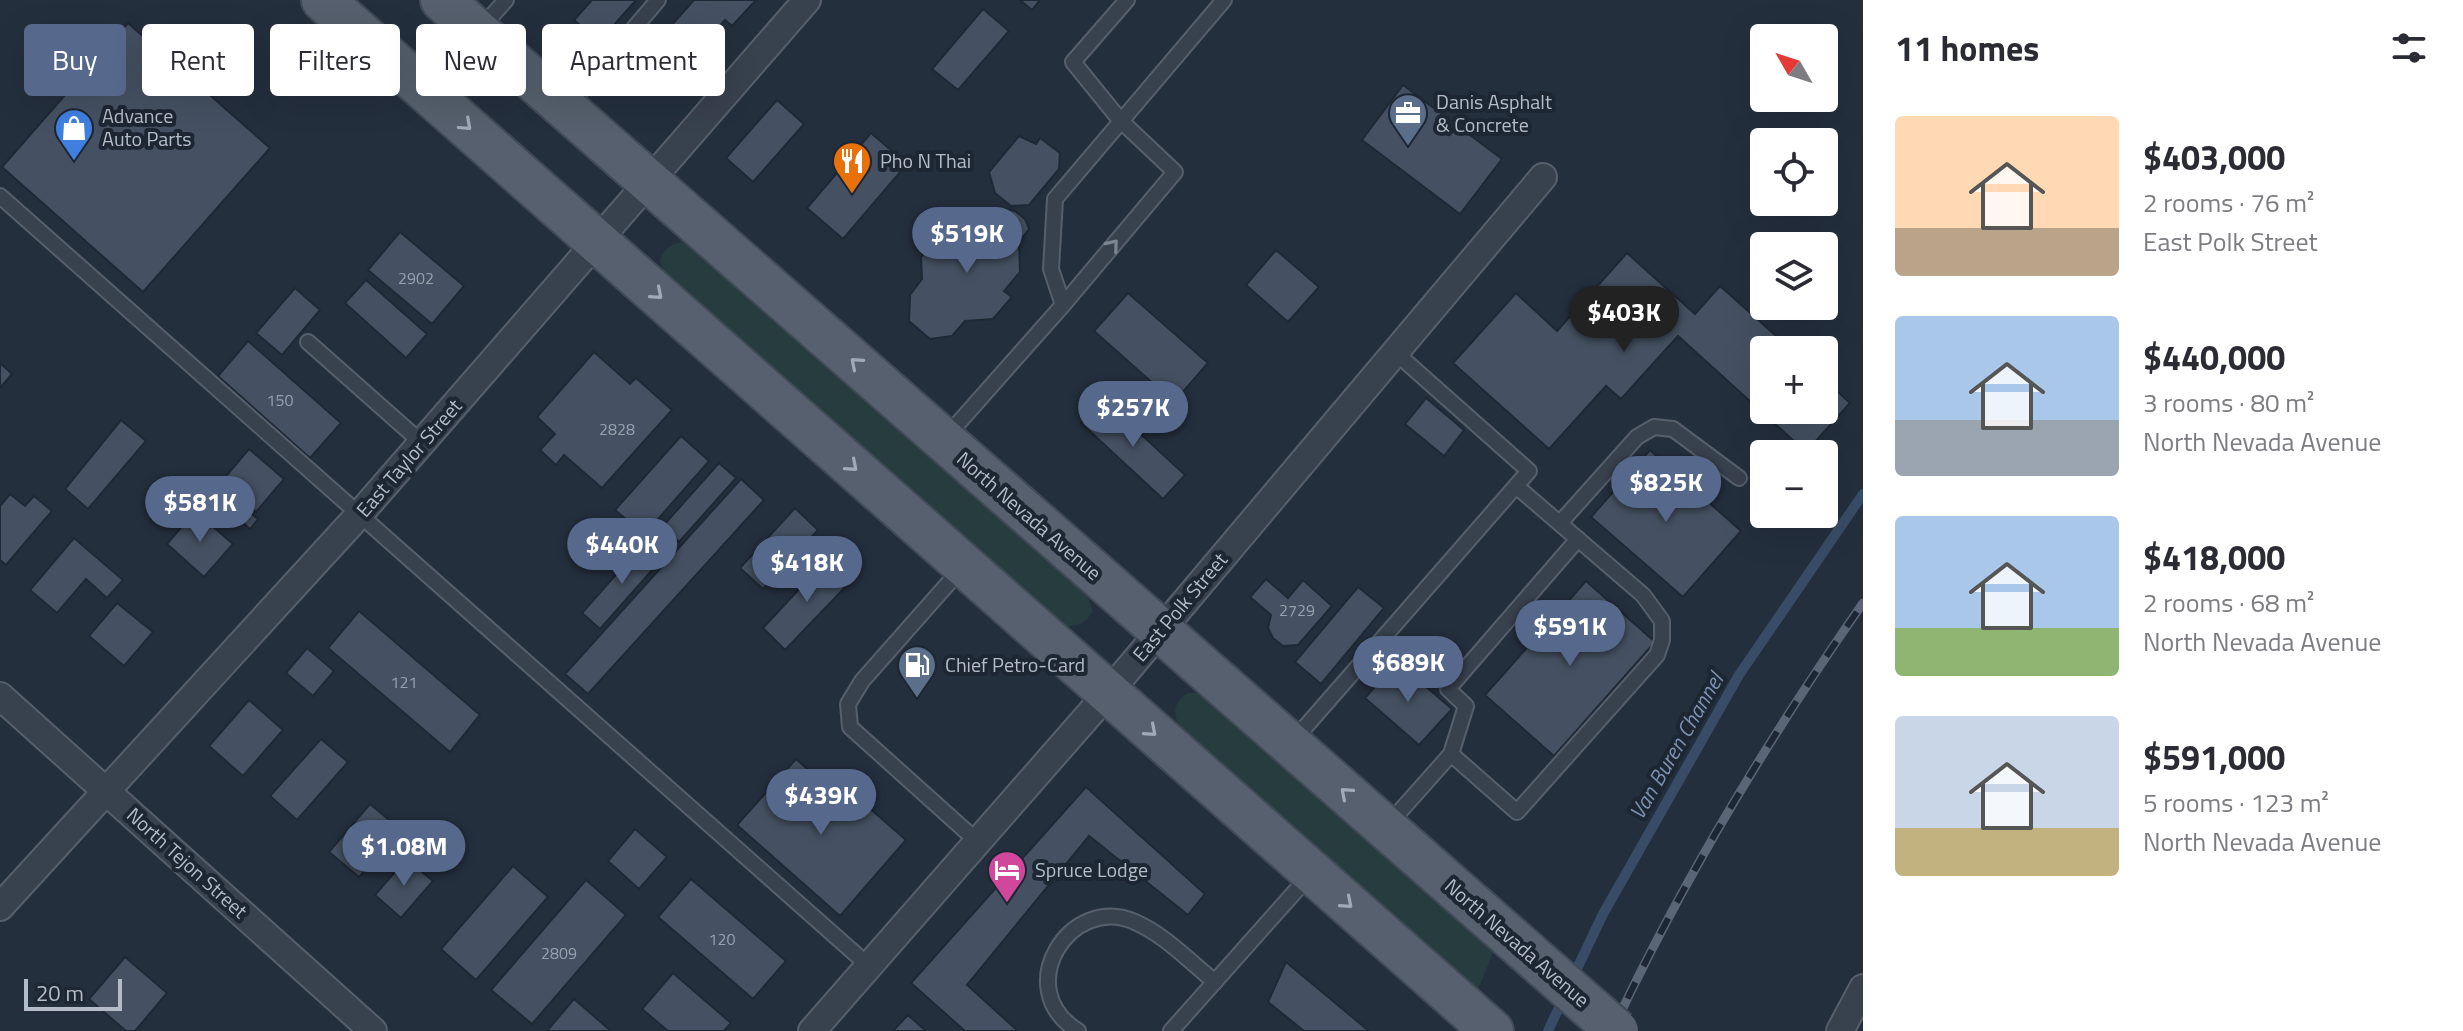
<!DOCTYPE html>
<html lang="en">
<head>
<meta charset="utf-8">
<style>
  body { margin:0; font-family:"Titillium Web",sans-serif; background:#f7f7f7; color:#2b2b33; height:100vh; display:flex; flex-direction:column; font-size:30px; white-space:nowrap }
  * { box-sizing:border-box; margin:0 }
  p { font-size:26px; color:#7c7c81 }
  .icon { flex:none; width:44px; height:44px; fill:none; stroke:currentColor; stroke-width:2; stroke-linecap:round; stroke-linejoin:round }
  .map { position:relative; flex:1; overflow:hidden }
  .details { display:flex; flex-direction:column; background:#fff; width:600px }
  .details>* { flex:none }
  .top-card { position:absolute; left:24px; top:24px; width:760px; height:72px; display:flex; gap:16px }
  .needle { width:52px; rotate:309deg }
  .controls { position:absolute; left:1750px; top:24px; display:grid; gap:16px }
  .controls a { display:grid; place-items:center; width:88px; height:88px; border-radius:8px; background:#fff; box-shadow:0 8px 32px #0002; font-size:40px }
  .scale { position:absolute; left:24px; bottom:20px; width:98px; box-sizing:border-box; padding-left:8px; border:4px solid #b4bcc9; border-top:0; font-size:22px; line-height:28px; white-space:nowrap; color:#b4bcc9; -webkit-text-stroke:6px #1d2633; paint-order:stroke }
  .price { position:absolute; translate:-50% -68px; padding:0 18px; border-radius:28px; background:#56698c; color:#fff; font-size:26px; line-height:52px; filter:drop-shadow(0 2px 4px #0008) }
  .price::after { content:''; position:absolute; left:50%; top:48px; width:24px; height:18px; margin-left:-12px; background:inherit; clip-path:polygon(0 0,100% 0,50% 100%) }
  .price.current { background:#222; color:#fff }
  ul { padding:0; list-style:none }
  li { display:flex; align-items:center; gap:24px; height:200px; padding:0 32px }
  li span { display:grid; place-items:center; flex:none; width:224px; height:160px; border-radius:8px; color:#555 }
  li>.icon { margin-inline-start:auto }
  span .icon { width:96px; height:96px; fill:#fffc; stroke-width:1 }
  li b { font-size:34px }
  h2 { display:flex; justify-content:space-between; align-items:center; height:96px; padding:0 32px; font-size:34px }
  .chip { padding:0 28px; border-radius:8px; background:#fff; box-shadow:0 8px 32px #0002; font-size:28px; line-height:72px }
  .chip.current { background:#56698c; color:#fff }
  main { display:flex; flex:1; min-height:0 }
  .map>svg:first-child { display:block }
  .green { fill:#263c3f }
  .lines { fill:none; stroke-linecap:round; stroke-linejoin:round }
  .stream { stroke:#394c67; stroke-width:10 }
  .building { fill:#455162; stroke:#1f2835; stroke-width:2 }
  .service-casing { stroke:#565f6c; stroke-width:18 }
  .minor-casing { stroke:#565f6c; stroke-width:30 }
  .primary-casing { stroke:#414a57; stroke-width:46 }
  .service { stroke:#38414e; stroke-width:14 }
  .minor { stroke:#38414e; stroke-width:26 }
  .primary { stroke:#56606e; stroke-width:42 }
  .rail-casing { stroke:#5a6575; stroke-width:9 }
  .rail { stroke:#1d2633; stroke-width:6; stroke-dasharray:18; stroke-linecap:butt }
  .primary-bridge-casing { stroke:#414a57; stroke-width:46; stroke-linecap:butt }
  .primary-bridge { stroke:#56606e; stroke-width:42 }
  .oneway { stroke:#a1aab7 }
  .oneway2 { stroke:#7c8592 }
  .labels { text-anchor:middle; stroke-width:8; stroke-linejoin:round; paint-order:stroke }
  .number-label { font-size:16px; fill:#98a1af }
  .poi-label { font-size:20px; fill:#b4bcc9; stroke:#1d2633; text-anchor:start }
  .street-label { font-size:20px; fill:#b4bcc9; stroke:#1d2633 }
  .water-label { font-size:22px; font-style:italic; fill:#7c92b1; stroke:#1d2633 }
</style>
</head>
<body>
<main>
<div class="map">
<svg width="1863" height="1031" viewBox="0 0 1863 1031">
  <rect width="100%" height="100%" fill="#242f3e"/>
  <g class="green">
    <path d="M681 242 689 244 1076 581 1086 594 1093 611C1085 624 1077 627 1062 626L666 277 660 260C665 249 669 245 681 242Z"/>
    <path d="M1188 693H1199L1208 698 1495 948 1477 992 1292 833 1181 728C1172 714 1173 702 1188 693Z"/>
  </g>
  <g class="lines">
    <g class="stream">
      <polyline points="1572,979 1603,914 1739,675 1863,494"/>
      <polyline points="1548,1031 1564,997"/>
    </g>
  </g>
  <g class="building">
    <polygon points="592,0 636,0 599,42 574,20"/>
    <polygon points="694,0 756,0 732,26 725,20 671,81 643,57"/>
    <polygon points="1020,0 1040,0 1032,10"/>
    <polygon points="983,9 1009,31 958,90 932,69"/>
    <polygon points="128,23 270,148 143,292 2,167"/>
    <polygon points="1403,85 1502,159 1460,214 1362,140"/>
    <polygon points="777,100 804,124 753,182 726,158"/>
    <polygon points="871,133 907,164 843,239 807,208"/>
    <polygon points="1019,136 1036,144 1040,138 1060,153 1059,169 1029,205 1011,206 995,193 989,172"/>
    <polygon points="1005,209 1015,211 1025,219 1029,229 1019,242 1020,272 1004,291 1012,297 993,319 965,321 952,336 930,339 909,321 910,295 922,279 921,257 943,230 964,234 976,219 994,223"/>
    <polygon points="400,232 464,286 432,324 368,270"/>
    <polygon points="1276,250 1319,287 1288,322 1246,285"/>
    <polygon points="1627,253 1695,314 1720,286 1792,350 1764,350 1764,410 1824,410 1824,379 1850,403 1806,452 1678,336 1621,399 1606,386 1549,449 1453,363 1516,293 1557,331"/>
    <polygon points="366,280 427,334 406,358 345,303"/>
    <polygon points="295,288 320,310 282,355 256,333"/>
    <polygon points="1128,293 1208,363 1174,402 1094,331"/>
    <polygon points="248,341 341,423 310,458 218,376"/>
    <polygon points="594,352 630,384 636,378 672,410 602,488 564,455 556,465 540,450 555,434 537,417"/>
    <polygon points="0,363 12,374 0,388"/>
    <polygon points="1426,398 1464,430 1444,456 1405,424"/>
    <polygon points="1103,399 1185,475 1163,499 1081,423"/>
    <polygon points="121,420 146,441 88,509 65,489"/>
    <polygon points="681,436 709,461 644,535 615,510"/>
    <polygon points="249,449 284,479 256,512 221,482"/>
    <polygon points="1650,450 1741,531 1683,597 1591,517"/>
    <polygon points="719,463 736,478 679,542 663,526"/>
    <polygon points="741,479 764,500 588,694 565,674"/>
    <polygon points="10,494 25,506 34,496 52,511 6,565 0,560 0,506"/>
    <polygon points="235,500 258,519 250,529 227,509"/>
    <polygon points="795,508 818,530 763,589 740,568"/>
    <polygon points="195,511 233,544 204,577 167,544"/>
    <polygon points="74,538 123,580 107,598 86,579 57,613 30,590"/>
    <polygon points="643,544 661,560 600,629 582,613"/>
    <polygon points="828,558 852,580 785,650 763,628"/>
    <polygon points="1266,579 1288,598 1303,580 1332,606 1298,645 1283,646 1273,638 1268,628 1271,615 1250,597"/>
    <polygon points="1586,581 1655,642 1554,756 1485,695"/>
    <polygon points="1358,587 1384,608 1321,684 1295,662"/>
    <polygon points="117,603 153,632 124,666 89,636"/>
    <polygon points="359,611 480,715 450,752 328,648"/>
    <polygon points="307,648 334,671 313,696 286,673"/>
    <polygon points="1397,662 1452,709 1419,745 1365,698"/>
    <polygon points="249,700 283,730 243,776 209,746"/>
    <polygon points="321,739 348,762 297,820 270,796"/>
    <polygon points="796,759 859,815 867,806 906,840 840,916 737,825"/>
    <polygon points="1086,787 1205,894 1188,915 1089,836 967,985 1018,1031 965,1031 911,983"/>
    <polygon points="370,804 400,829 359,877 329,852"/>
    <polygon points="635,829 667,857 639,889 608,861"/>
    <polygon points="406,859 433,881 401,918 375,895"/>
    <polygon points="513,866 548,897 476,980 441,949"/>
    <polygon points="691,879 786,961 753,999 658,917"/>
    <polygon points="586,880 626,915 532,1024 491,990"/>
    <polygon points="125,957 167,993 135,1031 126,1031 89,999"/>
    <polygon points="1286,962 1369,1031 1304,1031 1268,1002"/>
    <polygon points="673,973 731,1023 724,1031 668,1031 642,1009"/>
    <polygon points="574,999 611,1031 547,1031"/>
    <polygon points="908,1015 926,1031 893,1031"/>
  </g>
  <g class="lines">
    <defs>
      <g id="service">
        <polyline points="481,28 506,0"/>
        <polyline points="568,106 658,0"/>
        <polyline points="0,196 869,966"/>
        <polyline points="1063,305 1051,269 1055,199 1224,0"/>
        <polyline points="308,342 422,443"/>
        <polyline points="946,437 1063,305 1175,172 1120,120 1073,62 1127,0"/>
        <polyline points="1560,523 1637,437 1654,427 1673,429 1739,478"/>
        <polyline points="961,569 862,681 848,704 850,727 978,842"/>
        <polyline points="1293,741 1529,471 1395,352"/>
        <polyline points="1451,754 1466,706 1448,689 1578,539"/>
        <polyline points="1387,826 1451,754 1517,812 1657,655 1662,640 1662,621 1643,595 1516,486"/>
        <path d="M1078 1031C1010 989 1070 893 1135 922 1165 935 1190 962 1215 982"/>
        <polyline points="1171,1031 1309,876"/>
      </g>
      <g id="minor">
        <polyline points="0,696 373,1031"/>
        <polyline points="0,907 358,516 807,0"/>
        <polyline points="812,1031 1108,693 1543,177"/>
        <polyline points="1840,1031 1863,988"/>
      </g>
      <g id="primary">
        <polyline points="323,0 1492,1031"/>
        <polyline points="442,0 1510,937"/>
      </g>
    </defs>
    <use href="#service" class="service-casing"/>
    <use href="#minor" class="minor-casing"/>
    <use href="#primary" class="primary-casing"/>
    <use href="#service" class="service"/>
    <use href="#minor" class="minor"/>
    <use href="#primary" class="primary"/>
    <defs>
      <path id="rail" d="M1612 1031C1682 881 1768 739 1863 603"/>
    </defs>
    <use href="#rail" class="rail-casing"/>
    <use href="#rail" class="rail"/>
    <defs>
      <polyline id="primary-bridge" points="1510,937 1617,1031"/>
    </defs>
    <use href="#primary-bridge" class="primary-bridge-casing"/>
    <use href="#primary-bridge" class="primary-bridge"/>
  </g>
  <defs><path id="oneway-chevron" d="M-2-3.5L2.5 0L-2 3.5" fill="none" stroke-width="1.6" stroke-linecap="round" stroke-linejoin="round" transform="scale(2)"/></defs>
  <g class="oneway">
    <use href="#oneway-chevron" transform="translate(466 125) rotate(42)"/>
    <use href="#oneway-chevron" transform="translate(657 294) rotate(41)"/>
    <use href="#oneway-chevron" transform="translate(856 363) rotate(-139)"/>
    <use href="#oneway-chevron" transform="translate(852 466) rotate(41)"/>
    <use href="#oneway-chevron" transform="translate(1151 731) rotate(41)"/>
    <use href="#oneway-chevron" transform="translate(1346 793) rotate(-139)"/>
    <use href="#oneway-chevron" transform="translate(1347 903) rotate(41)"/>
  </g>
  <use class="oneway2" href="#oneway-chevron" transform="translate(1113 245) rotate(-50)"/>
  <defs>
    <symbol id="office-pin" viewBox="-11 -11 22 30"><path d="M0 17L-7.5 6A9.5 9.5 0 1 1 7.5 6Z" fill="#5c6f8a" stroke="#1d2633"/><path d="M-6-3h4V-5.5h4V-3h4V5H-6ZM-1-4.5V-3h2v-1.5ZM-6 0V1H6V0Z" fill="#fff"/></symbol>
    <symbol id="shop-pin" viewBox="-11 -11 22 30"><path d="M0 17L-7.5 6A9.5 9.5 0 1 1 7.5 6Z" fill="#3f7fe0" stroke="#1d2633"/><path d="M-5-2.5h2.3a2.7 3.5 0 0 1 5.4 0H5L5.5 6h-11ZM-1.5-2.5h3a1.5 2.3 0 0 0-3 0Z" fill="#fff"/></symbol>
    <symbol id="restaurant-pin" viewBox="-11 -11 22 30"><path d="M0 17L-7.5 6A9.5 9.5 0 1 1 7.5 6Z" fill="#e8710a" stroke="#1d2633"/><path d="M-5-6h1v4h1v-4h1v4h1v-4h1v5L-1.5 .5V6h-2V.5L-5-1ZM5-6V6H3V1.5H1.5Q1.5-4 5-6Z" fill="#fff"/></symbol>
    <symbol id="fuel-pin" viewBox="-11 -11 22 30"><path d="M0 17L-7.5 6A9.5 9.5 0 1 1 7.5 6Z" fill="#5c6f8a" stroke="#1d2633"/><path d="M-5.5-6h7V0h2V4h1.3V-2.5L3-4.5l.8-.8L6-3V5H2.5V1h-1V6h-7ZM-4.2-4.7v3.2H.2V-4.7Z" fill="#fff"/></symbol>
    <symbol id="hotel-pin" viewBox="-11 -11 22 30"><path d="M0 17L-7.5 6A9.5 9.5 0 1 1 7.5 6Z" fill="#d1479c" stroke="#1d2633"/><path d="M-6-4.5h1.5V1H6V5H4.5V3h-9V5H-6ZM-4 0a1.8 1.8 0 1 1 3.6 0ZM.5 0V-2.5h3Q6-2.5 6 0Z" fill="#fff"/></symbol>
  </defs>
  <g fill-rule="evenodd">
    <use href="#office-pin" x="1386" y="91" width="44" height="60"/>
    <use href="#shop-pin" x="52" y="106" width="44" height="60"/>
    <use href="#restaurant-pin" x="830" y="139" width="44" height="60"/>
    <use href="#fuel-pin" x="895" y="643" width="44" height="60"/>
    <use href="#hotel-pin" x="985" y="848" width="44" height="60"/>
  </g>
  <g class="labels">
    <g class="number-label">
      <text x="416" y="284">2902</text>
      <text x="280" y="406">150</text>
      <text x="617" y="435">2828</text>
      <text x="1297" y="616">2729</text>
      <text x="404" y="688">121</text>
      <text x="722" y="945">120</text>
      <text x="559" y="959">2809</text>
    </g>
    <g class="poi-label">
      <text x="1436" y="109">Danis Asphalt<tspan x="1436" dy="23">&amp; Concrete</tspan></text>
      <text x="102" y="123">Advance<tspan x="102" dy="23">Auto Parts</tspan></text>
      <text x="880" y="168">Pho N Thai</text>
      <text x="945" y="672">Chief Petro-Card</text>
      <text x="1035" y="877">Spruce Lodge</text>
    </g>
    <g class="street-label">
      <text transform="translate(409 458) rotate(-49)" y="7">East Taylor Street</text>
      <text transform="translate(1029 516) rotate(41)" y="7">North Nevada Avenue</text>
      <text transform="translate(1180 607) rotate(-50)" y="7">East Polk Street</text>
      <text transform="translate(187 863) rotate(42)" y="7">North Tejon Street</text>
      <text transform="translate(1517 943) rotate(41)" y="7">North Nevada Avenue</text>
    </g>
    <g class="water-label">
      <text transform="translate(1676 746) rotate(-60)" y="8">Van Buren Channel</text>
    </g>
  </g>
</svg>
<div class="controls">
<a><svg class="needle" viewBox="-14 -14 28 28"><path d="M0-13l5 13h-10z" fill="#e53935"/><path d="M0 13l5-13h-10z" fill="#7c7c81"/></svg></a>
<a><svg class="icon" aria-label="locate" viewBox="0 0 24 24"><circle cx="12" cy="12" r="6"/><path d="M12 2v4M12 18v4M2 12h4M18 12h4"/></svg></a>
<a><svg class="icon" aria-label="layers" viewBox="0 0 24 24"><path d="M12 4l9 5-9 5-9-5zM3 14l9 5 9-5"/></svg></a>
<a>+</a>
<a>−</a>
</div>
<div class="scale">20 m</div>
<b class="price" style="left:967px;top:275px">$519K</b>
<b class="price current" style="left:1624px;top:354px">$403K</b>
<b class="price" style="left:1133px;top:449px">$257K</b>
<b class="price" style="left:1666px;top:524px">$825K</b>
<b class="price" style="left:200px;top:544px">$581K</b>
<b class="price" style="left:622px;top:586px">$440K</b>
<b class="price" style="left:807px;top:604px">$418K</b>
<b class="price" style="left:1570px;top:668px">$591K</b>
<b class="price" style="left:1408px;top:704px">$689K</b>
<b class="price" style="left:821px;top:837px">$439K</b>
<b class="price" style="left:404px;top:888px">$1.08M</b>
<div class="top-card">
<a class="chip current">Buy</a>
<a class="chip">Rent</a>
<a class="chip">Filters</a>
<a class="chip">New</a>
<a class="chip">Apartment</a>
</div>
</div>
<section class="details">
<h2>11 homes<svg class="icon" aria-label="filters" viewBox="0 0 24 24"><path d="M4 7h16M4 17h16"/><circle cx="9" cy="7" r="2"/><circle cx="15" cy="17" r="2"/></svg></h2>
<ul>
<li><span style="background:linear-gradient(#ffd9b3 70%,#b9a48a 0)"><svg class="icon" aria-label="home" viewBox="0 0 24 24"><path d="M3 11l9-7 9 7M6 9v11h12V9"/></svg></span><div><b>$403,000</b><p>2 rooms · 76 m²</p><p>East Polk Street</p></div></li>
<li><span style="background:linear-gradient(#a9c7e8 65%,#9aa5b1 0)"><svg class="icon" aria-label="home" viewBox="0 0 24 24"><path d="M3 11l9-7 9 7M6 9v11h12V9"/></svg></span><div><b>$440,000</b><p>3 rooms · 80 m²</p><p>North Nevada Avenue</p></div></li>
<li><span style="background:linear-gradient(#a9c7e8 70%,#8fb573 0)"><svg class="icon" aria-label="home" viewBox="0 0 24 24"><path d="M3 11l9-7 9 7M6 9v11h12V9"/></svg></span><div><b>$418,000</b><p>2 rooms · 68 m²</p><p>North Nevada Avenue</p></div></li>
<li><span style="background:linear-gradient(#c9d6e8 70%,#c2b280 0)"><svg class="icon" aria-label="home" viewBox="0 0 24 24"><path d="M3 11l9-7 9 7M6 9v11h12V9"/></svg></span><div><b>$591,000</b><p>5 rooms · 123 m²</p><p>North Nevada Avenue</p></div></li>
</ul>
</section>
</main>
</body>
</html>
